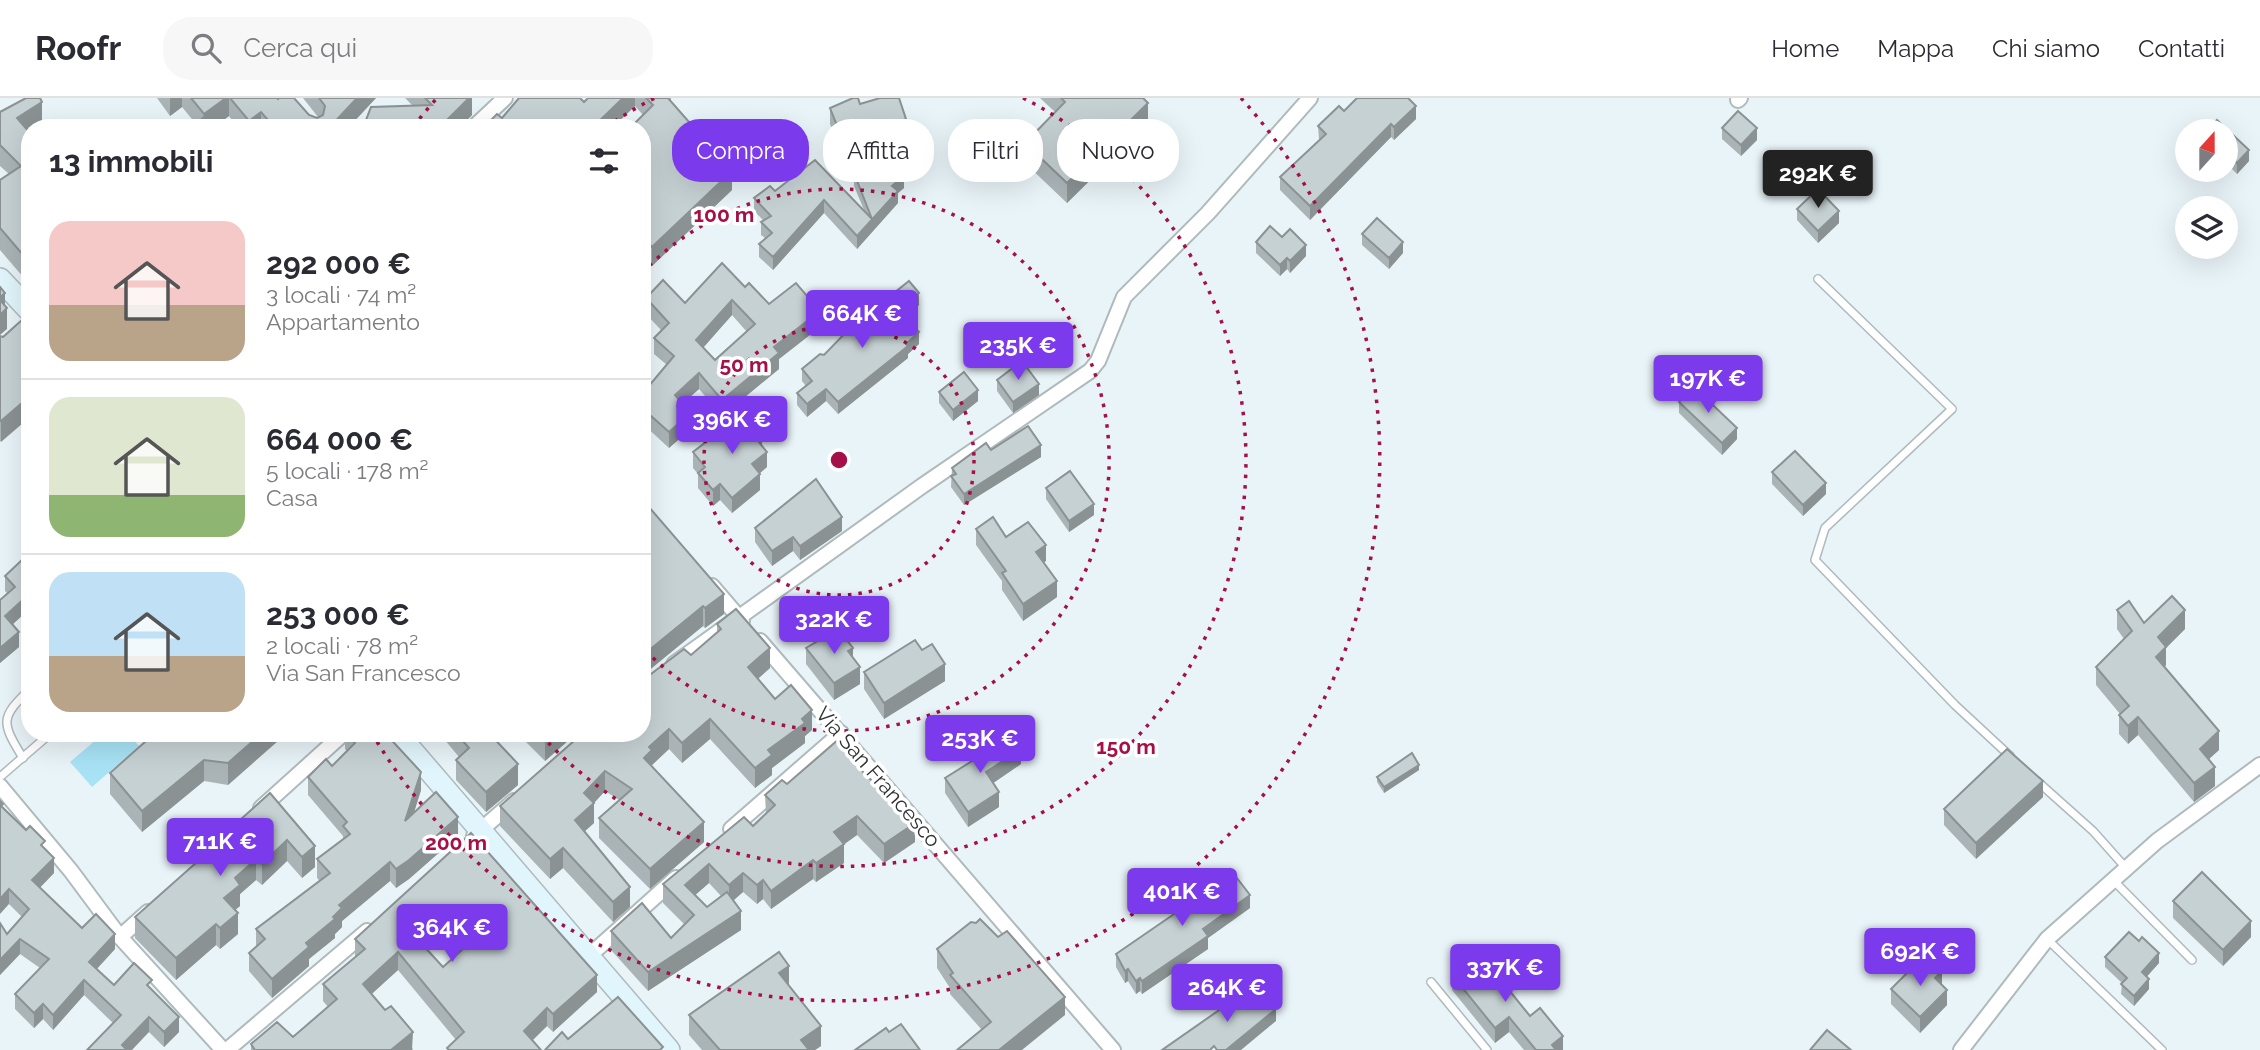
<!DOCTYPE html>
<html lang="it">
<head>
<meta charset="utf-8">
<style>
  body { margin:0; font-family:Raleway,sans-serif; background:#f7f7f7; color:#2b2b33; height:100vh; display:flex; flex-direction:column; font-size:26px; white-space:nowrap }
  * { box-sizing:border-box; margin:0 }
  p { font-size:23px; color:#7c7c81 }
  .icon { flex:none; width:38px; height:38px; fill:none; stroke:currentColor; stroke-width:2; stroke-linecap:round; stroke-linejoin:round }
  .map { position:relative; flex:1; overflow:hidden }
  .side { position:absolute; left:21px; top:21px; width:630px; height:623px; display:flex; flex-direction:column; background:#fff; border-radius:28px; box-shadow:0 7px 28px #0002 }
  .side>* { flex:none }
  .hud { position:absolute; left:672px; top:21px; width:665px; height:63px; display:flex; gap:14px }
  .needle { width:46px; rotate:21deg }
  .buttons { position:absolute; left:2175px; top:21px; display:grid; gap:14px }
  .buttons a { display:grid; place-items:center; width:63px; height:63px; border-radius:50%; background:#fff; box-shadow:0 7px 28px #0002; font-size:35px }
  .price { position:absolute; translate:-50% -60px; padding:0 16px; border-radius:7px; background:#7c3aed; color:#fff; font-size:23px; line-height:46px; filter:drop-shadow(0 2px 4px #0008) }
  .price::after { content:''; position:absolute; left:50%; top:42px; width:21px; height:16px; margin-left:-10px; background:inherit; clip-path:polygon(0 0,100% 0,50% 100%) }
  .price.selected { background:#222; color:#fff }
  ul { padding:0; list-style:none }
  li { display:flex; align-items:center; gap:21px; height:175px; padding:0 28px }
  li+li { border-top:2px solid #e1e1e2 }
  li span { display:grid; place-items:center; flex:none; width:196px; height:140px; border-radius:21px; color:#555 }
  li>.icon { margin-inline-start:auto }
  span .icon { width:84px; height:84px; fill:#fffc; stroke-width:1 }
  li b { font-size:30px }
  h2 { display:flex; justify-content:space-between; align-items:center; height:84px; padding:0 28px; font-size:30px }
  .chip { padding:0 24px; border-radius:28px; background:#fff; box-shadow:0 7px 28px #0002; font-size:24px; line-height:63px }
  .chip.selected { background:#7c3aed; color:#fff }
  header { display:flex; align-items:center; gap:42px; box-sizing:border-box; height:98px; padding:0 35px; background:#fff; border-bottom:2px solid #e1e1e2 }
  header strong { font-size:33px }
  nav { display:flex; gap:38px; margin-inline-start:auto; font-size:24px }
  .search { width:490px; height:63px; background:#f7f7f7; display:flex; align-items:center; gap:18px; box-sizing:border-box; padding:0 24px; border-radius:28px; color:#7c7c81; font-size:26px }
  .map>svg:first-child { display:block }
  .green { fill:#a8e3f5 }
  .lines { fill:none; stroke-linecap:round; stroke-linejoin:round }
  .service-casing { stroke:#afbabd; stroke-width:10 }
  .minor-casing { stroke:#afbabd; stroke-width:18 }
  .secondary-casing { stroke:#afbabd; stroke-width:24 }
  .service { stroke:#fff; stroke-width:7 }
  .minor { stroke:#fff; stroke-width:14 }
  .secondary { stroke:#e1f6fc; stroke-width:21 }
  .wall { fill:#aab4b6; fill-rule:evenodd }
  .shaded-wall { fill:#8b9294 }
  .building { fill:#c6d1d4; stroke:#8b9294; stroke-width:2; fill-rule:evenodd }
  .ring { fill:none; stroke:#a61048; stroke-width:3.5; stroke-dasharray:3.5 7 }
  .labels { text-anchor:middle; stroke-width:7; stroke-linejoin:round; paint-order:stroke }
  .street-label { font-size:21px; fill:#2e3233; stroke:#fff }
  .centre { fill:#a61048; stroke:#fff; stroke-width:3.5 }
  .ring-label { font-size:21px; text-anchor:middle; font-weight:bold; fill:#a61048; stroke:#fff; stroke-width:7; stroke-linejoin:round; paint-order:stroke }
</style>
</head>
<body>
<header>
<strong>Roofr</strong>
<div class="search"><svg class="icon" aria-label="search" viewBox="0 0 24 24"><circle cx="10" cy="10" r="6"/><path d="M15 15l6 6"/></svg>Cerca qui</div>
<nav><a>Home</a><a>Mappa</a><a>Chi siamo</a><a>Contatti</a></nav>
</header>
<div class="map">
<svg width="2260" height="952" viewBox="0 0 2260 952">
  <rect width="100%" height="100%" fill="#e9f4f8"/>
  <polygon class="green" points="104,635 128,635 139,648 92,689 70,664"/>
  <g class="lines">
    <defs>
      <g id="service">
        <polyline points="1818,181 1952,311 1825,430 1815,462 1955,607 2010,658"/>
        <path d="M23 660C1 624 0 620 30 591"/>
        <polyline points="0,679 51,635"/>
        <polyline points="2037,683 2093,733 2126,770"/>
        <polyline points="2113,782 2192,862"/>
        <polyline points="2047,841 2162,952"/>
        <polyline points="1431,884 1487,952"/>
      </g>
      <g id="minor">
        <polyline points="1738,2 1740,0"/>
        <polyline points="473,30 505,0"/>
        <polyline points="712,488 742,523"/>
        <polyline points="760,543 1113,952"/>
        <polyline points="674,566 922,388 1090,273 1098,263 1124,199 1208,115 1310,0"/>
        <polyline points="0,688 71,773 120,839 223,952"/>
        <polyline points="261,710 344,635"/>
        <polyline points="731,731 841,635"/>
        <polyline points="474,738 514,703"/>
        <polyline points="120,839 148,814"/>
        <polyline points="589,858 676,780"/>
        <polyline points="227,952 367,833"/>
        <polyline points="1961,952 2047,841 2157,743 2260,667"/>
      </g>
      <g id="secondary">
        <polyline points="0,181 30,213"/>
        <polyline points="397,635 669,952"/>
      </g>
    </defs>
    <use href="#service" class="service-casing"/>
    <use href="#minor" class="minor-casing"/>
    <use href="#secondary" class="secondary-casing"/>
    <use href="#service" class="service"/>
    <use href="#minor" class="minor"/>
    <use href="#secondary" class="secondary"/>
  </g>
  <g class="wall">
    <polygon points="157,0 277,0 317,20 318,19 303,0 376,0 348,30 238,30 229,18 213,30 192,30 196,26 182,9 170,18"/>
    <polygon points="405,0 472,0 472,17 459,30 363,30 413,8"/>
    <polygon points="588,0 671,0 671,3 732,92 652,168 642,157 642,30 643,17 635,8 612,30 483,30 502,20 584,4"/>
    <polygon points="1040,0 1143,0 1148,25 1067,105 1025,65 1025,45 1055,14"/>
    <polygon points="860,6 906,38 844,61 830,26 830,10"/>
    <polygon points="1344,13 1416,21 1394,42 1391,39 1310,122 1280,92 1280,79 1319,42 1318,28"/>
    <polygon points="0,14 42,25 29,34 30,35 30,187 0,152 0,82 9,76 0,68"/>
    <polygon points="1722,30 1757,42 1741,58 1722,41"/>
    <polygon points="2226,33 2249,63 2237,76 2226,65"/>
    <polygon points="815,62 864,112 854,88 854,75 905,75 903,76 904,90 898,95 898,105 857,151 824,115 773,172 759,159 759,146 765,140 761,137 761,124 764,123 754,113 754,100 775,93"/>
    <polygon points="1797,111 1839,125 1818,145 1797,122"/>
    <polygon points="1362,136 1403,155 1389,171 1362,147"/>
    <polygon points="1282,139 1306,158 1290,175 1287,171 1280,178 1256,155 1256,144"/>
    <path d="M745 189 769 206 820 229 779 261V271L722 318 699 291 681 307V314L686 335 669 350 642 325V296L667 267 654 256V240L661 232 646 216V200L685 205ZM732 217 747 234 715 262 703 249Z"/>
    <polygon points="884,203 919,207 905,219 919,246 908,256 908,260 838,316 826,303 807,319 797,307 797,295 806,288 802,283 802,271 861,231 884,211"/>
    <polygon points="0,238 3,239 1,344 0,343"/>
    <polygon points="997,282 1039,297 1013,315 997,293"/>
    <polygon points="939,294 978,303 953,323 939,305"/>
    <polygon points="1679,304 1737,341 1722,357 1679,315"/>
    <polygon points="762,348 767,369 760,375 760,392 732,415 720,402 713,408 698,390 698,376 693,370 693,354"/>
    <polygon points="30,349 30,375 25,370 25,354"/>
    <polygon points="991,352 1041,359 964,407 951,389 952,370"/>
    <polygon points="1772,374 1826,396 1803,418 1772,386"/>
    <polygon points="1046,390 1094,417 1069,434 1046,401"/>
    <polygon points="642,401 724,516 705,530 703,528 642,578 647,579 691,557 717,534 717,526 770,570 758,581 775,601 812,632 805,638 805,645 772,670 772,677 755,690 710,641 682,665 669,651 652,667 704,744 650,791 599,740 599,720 619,702 605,693 594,705 594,725 585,733 630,809 613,824 563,770 550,781 500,728 500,708 642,635"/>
    <polygon points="755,430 842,433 800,462 793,453 772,468 755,444"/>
    <polygon points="976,431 1006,439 1046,463 1044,464 1057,499 1023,523 1002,492 1002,483 976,447"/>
    <polygon points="30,470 30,520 25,515 12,527 19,549 0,565 0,502 7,495 5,493 5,478"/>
    <polygon points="2117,512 2144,525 2185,531 2166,550 2166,567 2165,569 2219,652 2209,661 2215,688 2194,704 2138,637 2128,646 2119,636 2119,617 2120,616 2096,587 2096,569 2124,541 2117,531"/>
    <polygon points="806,550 853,559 860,586 834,602 806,566"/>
    <polygon points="922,552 945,583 884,621 864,591 864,574"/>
    <polygon points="287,635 228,687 204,683 142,734 110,696 110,675"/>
    <polygon points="345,635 347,635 421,692 414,715 458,738 409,781 396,790 390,783 342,823 342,829 335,836 335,840 309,861 309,868 272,900 249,873 249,855 256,849 256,831 320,783 317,780 317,761 343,742 343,738 308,697 308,679 332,668 347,653 345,651"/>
    <polygon points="439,635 489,635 518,687 486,714 456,682 456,662 459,659"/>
    <polygon points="517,635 577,635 545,663"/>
    <polygon points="1021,666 993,685 999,709 968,729 945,695 945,680"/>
    <polygon points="1419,672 1384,695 1377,684 1377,679"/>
    <path d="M862 673 915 744 884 765 857 737 844 746V765L816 784 813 781 771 811 763 801 757 806 743 794 733 803 741 832 648 893 611 852V833L671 840 684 826 663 805V786L753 728 766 716 765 697 787 686ZM709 785 721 798 707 809 695 797Z"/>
    <polygon points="270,695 315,769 302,780 287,763 262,787 256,782 240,796 240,808 235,812 238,836 220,851 216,847 176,882 135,840 135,819 240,726 240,722"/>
    <polygon points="2043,699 1976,761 1944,727 1944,711"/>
    <polygon points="3,710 45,751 54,775 39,790 82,830 115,851 97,871 114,887 152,891 179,934 164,949 149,934 113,925 84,897 53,932 43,921 34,930 15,911 15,896 40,870 20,856 0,877 0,826 7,836 22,819 9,806"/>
    <path d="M471 735 597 894 553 934 547 928 532 942 541 952H447V950L456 942 398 872 371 896 413 951 412 952H251V946L293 939 328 909 323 903V886L355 859V841ZM439 842 454 859 443 869 428 853Z"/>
    <polygon points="1191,799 1250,810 1208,840 1208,851 1142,896 1140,893 1136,896 1128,883 1125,885 1116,869 1116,856 1191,804"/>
    <polygon points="2173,803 2251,839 2223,868 2173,820"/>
    <polygon points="937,851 1065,917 982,932 950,896 950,890 937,870"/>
    <polygon points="2105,859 2159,865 2147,878 2149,891 2134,908 2121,896 2122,885 2105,869"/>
    <polygon points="1452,877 1563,952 1524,952 1509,934 1495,945 1452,892"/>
    <polygon points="1942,887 1947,907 1920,935 1891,906 1891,891"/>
    <polygon points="789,888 821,948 815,952 702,952 689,937 689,917"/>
  </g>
  <g class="shaded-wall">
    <polygon points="170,0 182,0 182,9 170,18"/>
    <polygon points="226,0 229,0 229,18 213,30 204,30 204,16"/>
    <polygon points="357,0 376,0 348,30 329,30"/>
    <polygon points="469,0 472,0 472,17 459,30 439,30"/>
    <polygon points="623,0 635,0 635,8 612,30 592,30"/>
    <polygon points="42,4 42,25 35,30 30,30 30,33 17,41 17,20"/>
    <polygon points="1148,5 1148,25 1067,105 1067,85"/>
    <polygon points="1416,8 1416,21 1394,42 1394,29"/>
    <polygon points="261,14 261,30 249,30 249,23"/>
    <polygon points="906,21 906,38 844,61 844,45"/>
    <polygon points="1391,26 1391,39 1310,122 1310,108"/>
    <polygon points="1757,30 1757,42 1741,58 1741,47"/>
    <polygon points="2249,52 2249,63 2237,76 2237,65"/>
    <polygon points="905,62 905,75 897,81 897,69"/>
    <polygon points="732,73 732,92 652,168 652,149"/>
    <polygon points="904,77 904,90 898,95 898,105 857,151 857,138 892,100 892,88"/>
    <polygon points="824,102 824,115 773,172 773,159"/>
    <polygon points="1839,113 1839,125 1818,145 1818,133"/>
    <polygon points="1403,144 1403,155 1389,171 1389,160"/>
    <polygon points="1306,147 1306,158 1290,175 1290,163"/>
    <polygon points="1287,160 1287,171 1280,178 1280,167"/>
    <polygon points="5,195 5,212 7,210 7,231 0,237 0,199"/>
    <polygon points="919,195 919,207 899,224 899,212"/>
    <polygon points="732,202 732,217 696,258 696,242"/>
    <polygon points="820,213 820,229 779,261 779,271 722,318 722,302 774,249"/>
    <polygon points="919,234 919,246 908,256 908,260 838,316 838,304"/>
    <polygon points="699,275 699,291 681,307 681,319 677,324 675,297"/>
    <polygon points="1039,286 1039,297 1013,315 1013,304"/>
    <polygon points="826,291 826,303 807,319 807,306"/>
    <polygon points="978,292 978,303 953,323 953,312"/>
    <polygon points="30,298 30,319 1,344 1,323"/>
    <polygon points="686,319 686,335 669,350 669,334"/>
    <polygon points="1737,330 1737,341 1722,357 1722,345"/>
    <polygon points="762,338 762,354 757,342"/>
    <polygon points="1041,347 1041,359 964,407 964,396"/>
    <polygon points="767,354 767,369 752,382 752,366"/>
    <polygon points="760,376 760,392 732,415 732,400"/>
    <polygon points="1826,385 1826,396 1803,418 1803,407"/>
    <polygon points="720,386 720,402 713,408 713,392"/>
    <polygon points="1094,406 1094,417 1069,434 1069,423"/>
    <polygon points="842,419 842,433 800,462 800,448"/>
    <polygon points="793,439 793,453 772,468 772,453"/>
    <polygon points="1046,447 1046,463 1036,470 1036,454"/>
    <polygon points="1057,483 1057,499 1023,523 1023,506"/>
    <polygon points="724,496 724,516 705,530 705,510"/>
    <polygon points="25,500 25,515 5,533 5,518"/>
    <polygon points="703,508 703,528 642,578 642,558"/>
    <polygon points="2185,512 2185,531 2166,550 2166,567 2156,578 2156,559 2158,539"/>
    <polygon points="19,534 19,549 0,565 0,550"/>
    <polygon points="770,550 770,570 748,589 748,569"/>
    <polygon points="853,550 853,566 848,553"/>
    <polygon points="945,566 945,583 884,621 884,605"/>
    <polygon points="860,569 860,586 834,602 834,585"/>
    <polygon points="812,612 812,632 805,638 805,645 772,670 772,677 755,690 755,670 768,652"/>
    <polygon points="2138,619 2138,637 2128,646 2128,628"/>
    <polygon points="710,621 710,641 682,665 682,645"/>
    <polygon points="669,631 669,651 652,667 652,672 644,660 649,649"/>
    <polygon points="2219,633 2219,652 2200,669 2200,651"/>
    <polygon points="262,635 287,635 228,687 228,665"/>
    <polygon points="554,635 577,635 545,663 545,643"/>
    <polygon points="1021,651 1021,666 986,690 986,674"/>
    <polygon points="204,662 204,683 142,734 142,713"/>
    <polygon points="518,666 518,687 486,714 486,694"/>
    <polygon points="1419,667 1419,672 1384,695 1384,689"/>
    <polygon points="2215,669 2215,688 2194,704 2194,685"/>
    <polygon points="605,673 605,693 592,707 594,705 594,725 575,742 575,722 584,695"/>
    <polygon points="421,674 421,692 405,742 405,723"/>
    <polygon points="2043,683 2043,699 1976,761 1976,745"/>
    <polygon points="999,694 999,709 968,729 968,714"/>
    <polygon points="857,718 857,737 839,750 844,746 844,765 816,784 816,765 834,734"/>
    <polygon points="458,719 458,738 409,781 396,790 396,771"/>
    <polygon points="704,724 704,744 650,791 650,771"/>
    <polygon points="915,725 915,744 884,765 884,746"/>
    <polygon points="287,742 287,763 262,787 262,766"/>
    <polygon points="315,748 315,769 302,780 302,759"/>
    <polygon points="563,750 563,770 550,781 550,761"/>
    <polygon points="54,760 54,775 32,798 32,782"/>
    <polygon points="256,761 256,782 240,796 240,808 224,821 224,800 235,780"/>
    <polygon points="813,762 813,781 771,811 771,793"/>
    <polygon points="390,764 390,783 342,823 342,829 335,836 335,840 309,861 309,868 272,900 272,881 306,845 333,819 339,807"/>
    <polygon points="709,766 709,785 685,806 685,787"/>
    <polygon points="743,775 743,794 729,806 729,787"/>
    <polygon points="763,782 763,801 757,806 757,787"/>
    <polygon points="630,789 630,809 613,824 613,804"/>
    <polygon points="9,791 9,806 0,816 0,801"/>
    <polygon points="1250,797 1250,810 1208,840 1208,851 1142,896 1142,883 1203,831"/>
    <polygon points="741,813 741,832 648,893 648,874"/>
    <polygon points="238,815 238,836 220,851 220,830"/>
    <polygon points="2251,823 2251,839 2223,868 2223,852"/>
    <polygon points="439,824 439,842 420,861 420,844"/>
    <polygon points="216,826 216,847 176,882 176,860"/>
    <polygon points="115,836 115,851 89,879 89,864"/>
    <polygon points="20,841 20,856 0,877 0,862"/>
    <polygon points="398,854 398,872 363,904 363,886"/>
    <polygon points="2159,855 2159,865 2142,884 2142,874"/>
    <polygon points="789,868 789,888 779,875"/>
    <polygon points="1128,871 1128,883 1125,885 1125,873"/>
    <polygon points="1942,873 1942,888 1935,880"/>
    <polygon points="597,877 597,894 553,934 553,916"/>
    <polygon points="1140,880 1140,893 1136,896 1136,883"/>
    <polygon points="2149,881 2149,891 2134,908 2134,898"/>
    <polygon points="84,882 84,897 53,932 53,917"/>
    <polygon points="1947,892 1947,907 1920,935 1920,919"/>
    <polygon points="1065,899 1065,917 1022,952 999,952"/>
    <polygon points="43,906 43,921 34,930 34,915"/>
    <polygon points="547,910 547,928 524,951 524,933"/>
    <polygon points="1276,911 1276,923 1241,952 1226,952"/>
    <polygon points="149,919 149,934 132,952 122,952 122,947"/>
    <polygon points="179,919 179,934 164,949 164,934"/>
    <polygon points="1509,919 1509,934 1495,945 1495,930"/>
    <polygon points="821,928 821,948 815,952 801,952 801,942"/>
    <polygon points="413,934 412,952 391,952"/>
    <polygon points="1563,938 1563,952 1552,952 1552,947"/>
  </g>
  <g class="building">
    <polygon points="26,0 40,0 42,4 17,20 30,35 30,165 0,130 0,82 21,68 0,47 0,14"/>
    <polygon points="191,0 226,0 204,16"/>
    <polygon points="230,0 277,0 278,1 279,0 294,0 309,17 317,20 323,17 325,8 319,0 357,0 329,30 275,30 261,14 249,23"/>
    <polygon points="425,0 469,0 439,30 363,30 371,9 432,7"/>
    <polygon points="519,0 580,0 584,4 588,0 623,0 592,30 483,30 497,16 502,20"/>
    <polygon points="646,0 668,0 732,73 652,149 642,137 642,30 630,30 653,7"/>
    <polygon points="853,0 858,0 860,6 880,0 899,0 906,21 844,45 830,10"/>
    <polygon points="1061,0 1143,0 1148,5 1067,85 1025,45 1065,4"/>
    <polygon points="1357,0 1408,0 1416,8 1394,29 1391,26 1310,108 1280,79 1326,36 1318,28 1339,8 1344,13"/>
    <polygon points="1738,13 1757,30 1741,47 1722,30"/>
    <polygon points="204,19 211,30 192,30"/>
    <polygon points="2217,22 2249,52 2237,65 2226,54 2226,33 2206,33"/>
    <polygon points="892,48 905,62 897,69 904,77 892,88 898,93 857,138 824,102 773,159 759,146 772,135 761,124 771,118 754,100 770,88 775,93 815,62 872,121 854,75"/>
    <polygon points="1818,91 1839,113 1818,133 1797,111"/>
    <polygon points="1377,120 1403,144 1389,160 1362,136"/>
    <polygon points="1270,128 1282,139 1290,131 1306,147 1290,163 1287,160 1280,167 1256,144"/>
    <path d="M722 165 745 189 749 185 769 206 796 185 820 213 774 249 779 255 722 302 699 275 675 297 681 304 677 308 686 319 669 334 642 310V296L674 258 654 240 669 225 646 200 663 182 685 205ZM732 202 755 226 715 262 696 242Z"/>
    <polygon points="909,183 919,195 899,212 919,234 906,246 908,248 838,304 826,291 807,306 797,295 812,283 802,271 820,256 824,257 855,225 861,231 888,208 884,203"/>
    <polygon points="0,189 5,195 0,199"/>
    <polygon points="0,202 7,210 0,217"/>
    <polygon points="23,221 27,227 30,225 30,298 1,323 0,323 0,238 3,239"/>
    <polygon points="1022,263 1039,286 1013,304 997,282"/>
    <polygon points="964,274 978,292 953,312 939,294"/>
    <polygon points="1694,289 1737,330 1722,345 1679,304"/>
    <polygon points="745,314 762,338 757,342 767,354 752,366 760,376 732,400 720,386 713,392 698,375 705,369 693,354"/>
    <polygon points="1028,328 1041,347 964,396 951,378 956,376 952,370 986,345 991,352"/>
    <polygon points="30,349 30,359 25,354"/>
    <polygon points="1795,353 1826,385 1803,407 1772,374"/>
    <polygon points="1070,373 1094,406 1069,423 1046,390"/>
    <polygon points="816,381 842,419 800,448 793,439 772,453 755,430"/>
    <polygon points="642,401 724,496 705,510 703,508 642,558"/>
    <polygon points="993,419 1006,439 1028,424 1046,447 1036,454 1057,483 1023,506 1002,475 1006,473 976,431"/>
    <polygon points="22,462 30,470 30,505 25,500 5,518 19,534 0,550 0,502 15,489 5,478"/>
    <polygon points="2172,498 2185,512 2158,539 2166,549 2156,559 2219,633 2200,651 2215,669 2194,685 2138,619 2128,628 2119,617 2129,608 2096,569 2132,533 2117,512 2129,503 2144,525"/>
    <polygon points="736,511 770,550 748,569 775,601 791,587 812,612 802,621 805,625 768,652 772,657 755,670 710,621 682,645 669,631 649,649 652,652 644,660 704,724 650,771 599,720 632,691 605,673 584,695 594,705 575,722 630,789 613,804 563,750 550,761 500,708 583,635 642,635 642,578 647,579 684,551 691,557 721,531 717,526"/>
    <polygon points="838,531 853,550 848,553 860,569 834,585 806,550"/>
    <polygon points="915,542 922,552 932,546 945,566 884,605 864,574"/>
    <polygon points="155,635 262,635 228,665 204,662 142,713 110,675"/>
    <polygon points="347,635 385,635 421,674 405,723 436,694 458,719 409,762 396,771 390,764 339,807 342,810 333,819 335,821 306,845 309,849 272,881 249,855 265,841 256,831 330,775 317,761 350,736 343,728 347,724 308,679 326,661 332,668 355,645"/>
    <polygon points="456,635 489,635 518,666 486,694 456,662 469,650"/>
    <polygon points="537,635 554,635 545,643"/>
    <polygon points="1012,638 1021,651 986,674 999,694 968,714 945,680"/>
    <polygon points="839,641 862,668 862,673 915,725 884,746 857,718 834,734 844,746 816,765 813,762 771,793 763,782 757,787 743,775 729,787 709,766 685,787 707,809 727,794 741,813 648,874 611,833 642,805 671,840 694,817 663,786 744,719 753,728 775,707 765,697 782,682 787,686"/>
    <polygon points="2007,651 2043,683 1976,745 1944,711"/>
    <polygon points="1412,655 1419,667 1384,689 1377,679"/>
    <polygon points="270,695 315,748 302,759 287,742 262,766 256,761 235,780 240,787 224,800 238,815 220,830 216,826 176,860 135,819 242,724 240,722"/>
    <polygon points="0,703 3,706 1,708 26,732 30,728 45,743 41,747 54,760 32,782 82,830 96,816 115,836 89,864 114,887 134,865 152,882 147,887 179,919 164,934 149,919 122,947 127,952 87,952 121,917 84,882 53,917 43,906 34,915 15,896 49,861 20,841 0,862 0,825 7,836 29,811 9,791 0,801"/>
    <path d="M471 735 597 877 553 916 547 910 524 933 541 952H449L447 950 464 934 398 854 363 886 385 912 391 908 413 934 391 952H255L251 946 277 924 293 939 337 901 323 886 365 851 355 841ZM439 824 463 851 443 869 420 844Z"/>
    <polygon points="1230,771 1250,797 1203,831 1208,838 1142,883 1140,880 1136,883 1128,871 1125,873 1116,856 1193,803 1191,799"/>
    <polygon points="2202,774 2251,823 2223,852 2173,803"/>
    <polygon points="980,821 998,839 1007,833 1065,899 999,952 957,952 991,924 950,877 953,875 937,851 971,824 976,825"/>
    <polygon points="2129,834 2139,843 2142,839 2159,855 2142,874 2149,881 2134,898 2121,886 2127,880 2105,859"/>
    <polygon points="779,854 789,868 779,875 821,928 801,942 809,952 720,952 689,917"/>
    <polygon points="1479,855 1530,918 1540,910 1563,938 1552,947 1556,952 1536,952 1509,919 1495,930 1452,877"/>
    <polygon points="1931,862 1942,873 1935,880 1947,892 1920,919 1891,891 1918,864 1924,869"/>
    <polygon points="1255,887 1276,911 1226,952 1217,952 1214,948 1210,952 1162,952"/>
    <polygon points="618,899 663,949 660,952 545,952 562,934 568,941"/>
    <polygon points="901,926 920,952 855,952 886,930 889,934"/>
    <polygon points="1827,932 1851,952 1810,952"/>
  </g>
  <g class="ring">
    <circle cx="839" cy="362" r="135"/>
    <path d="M642 175A271 271 0 1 1 642 549"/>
    <path d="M606 29A406 406 0 0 1 655 0M1023 0A406 406 0 1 1 540 636"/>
    <path d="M413 29A541 541 0 0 1 437 0M1241 0A541 541 0 1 1 373 637"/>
  </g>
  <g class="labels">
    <g class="street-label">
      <text transform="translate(878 679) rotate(49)" y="7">Via San Francesco</text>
    </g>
  </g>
  <circle cx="839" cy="362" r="10" class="centre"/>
  <g class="ring-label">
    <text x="724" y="124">100 m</text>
    <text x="744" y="274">50 m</text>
    <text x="1126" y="656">150 m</text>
    <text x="456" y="752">200 m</text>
  </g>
</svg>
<div class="buttons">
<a><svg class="needle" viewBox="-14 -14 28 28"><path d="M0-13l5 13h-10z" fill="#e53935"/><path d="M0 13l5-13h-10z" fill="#7c7c81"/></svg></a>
<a><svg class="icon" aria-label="layers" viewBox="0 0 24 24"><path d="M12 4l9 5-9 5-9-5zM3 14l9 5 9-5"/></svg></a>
</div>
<b class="price selected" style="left:1818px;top:112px">292K €</b>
<b class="price" style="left:862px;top:252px">664K €</b>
<b class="price" style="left:1018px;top:284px">235K €</b>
<b class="price" style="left:1708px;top:317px">197K €</b>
<b class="price" style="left:732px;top:358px">396K €</b>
<b class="price" style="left:834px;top:558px">322K €</b>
<b class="price" style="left:980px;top:677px">253K €</b>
<b class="price" style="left:220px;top:780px">711K €</b>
<b class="price" style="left:1182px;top:830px">401K €</b>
<b class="price" style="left:452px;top:866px">364K €</b>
<b class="price" style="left:1920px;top:890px">692K €</b>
<b class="price" style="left:1505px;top:906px">337K €</b>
<b class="price" style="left:1227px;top:926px">264K €</b>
<div class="hud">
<a class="chip selected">Compra</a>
<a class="chip">Affitta</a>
<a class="chip">Filtri</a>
<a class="chip">Nuovo</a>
</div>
<section class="side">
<h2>13 immobili<svg class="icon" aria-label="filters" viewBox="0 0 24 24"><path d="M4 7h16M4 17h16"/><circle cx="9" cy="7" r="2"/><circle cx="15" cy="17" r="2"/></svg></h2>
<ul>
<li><span style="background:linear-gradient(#f6c9c9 60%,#b9a48a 0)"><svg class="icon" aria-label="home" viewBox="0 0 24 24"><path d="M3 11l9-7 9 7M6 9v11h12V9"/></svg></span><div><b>292 000 €</b><p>3 locali · 74 m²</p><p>Appartamento</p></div></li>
<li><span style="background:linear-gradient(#dfe7d0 70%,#8fb573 0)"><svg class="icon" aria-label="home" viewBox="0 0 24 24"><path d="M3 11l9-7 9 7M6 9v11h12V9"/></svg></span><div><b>664 000 €</b><p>5 locali · 178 m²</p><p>Casa</p></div></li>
<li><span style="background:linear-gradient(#bfe0f5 60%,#b9a48a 0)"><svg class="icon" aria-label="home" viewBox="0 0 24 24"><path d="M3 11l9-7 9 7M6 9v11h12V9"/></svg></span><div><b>253 000 €</b><p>2 locali · 78 m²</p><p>Via San Francesco</p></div></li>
</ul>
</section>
</div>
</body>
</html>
